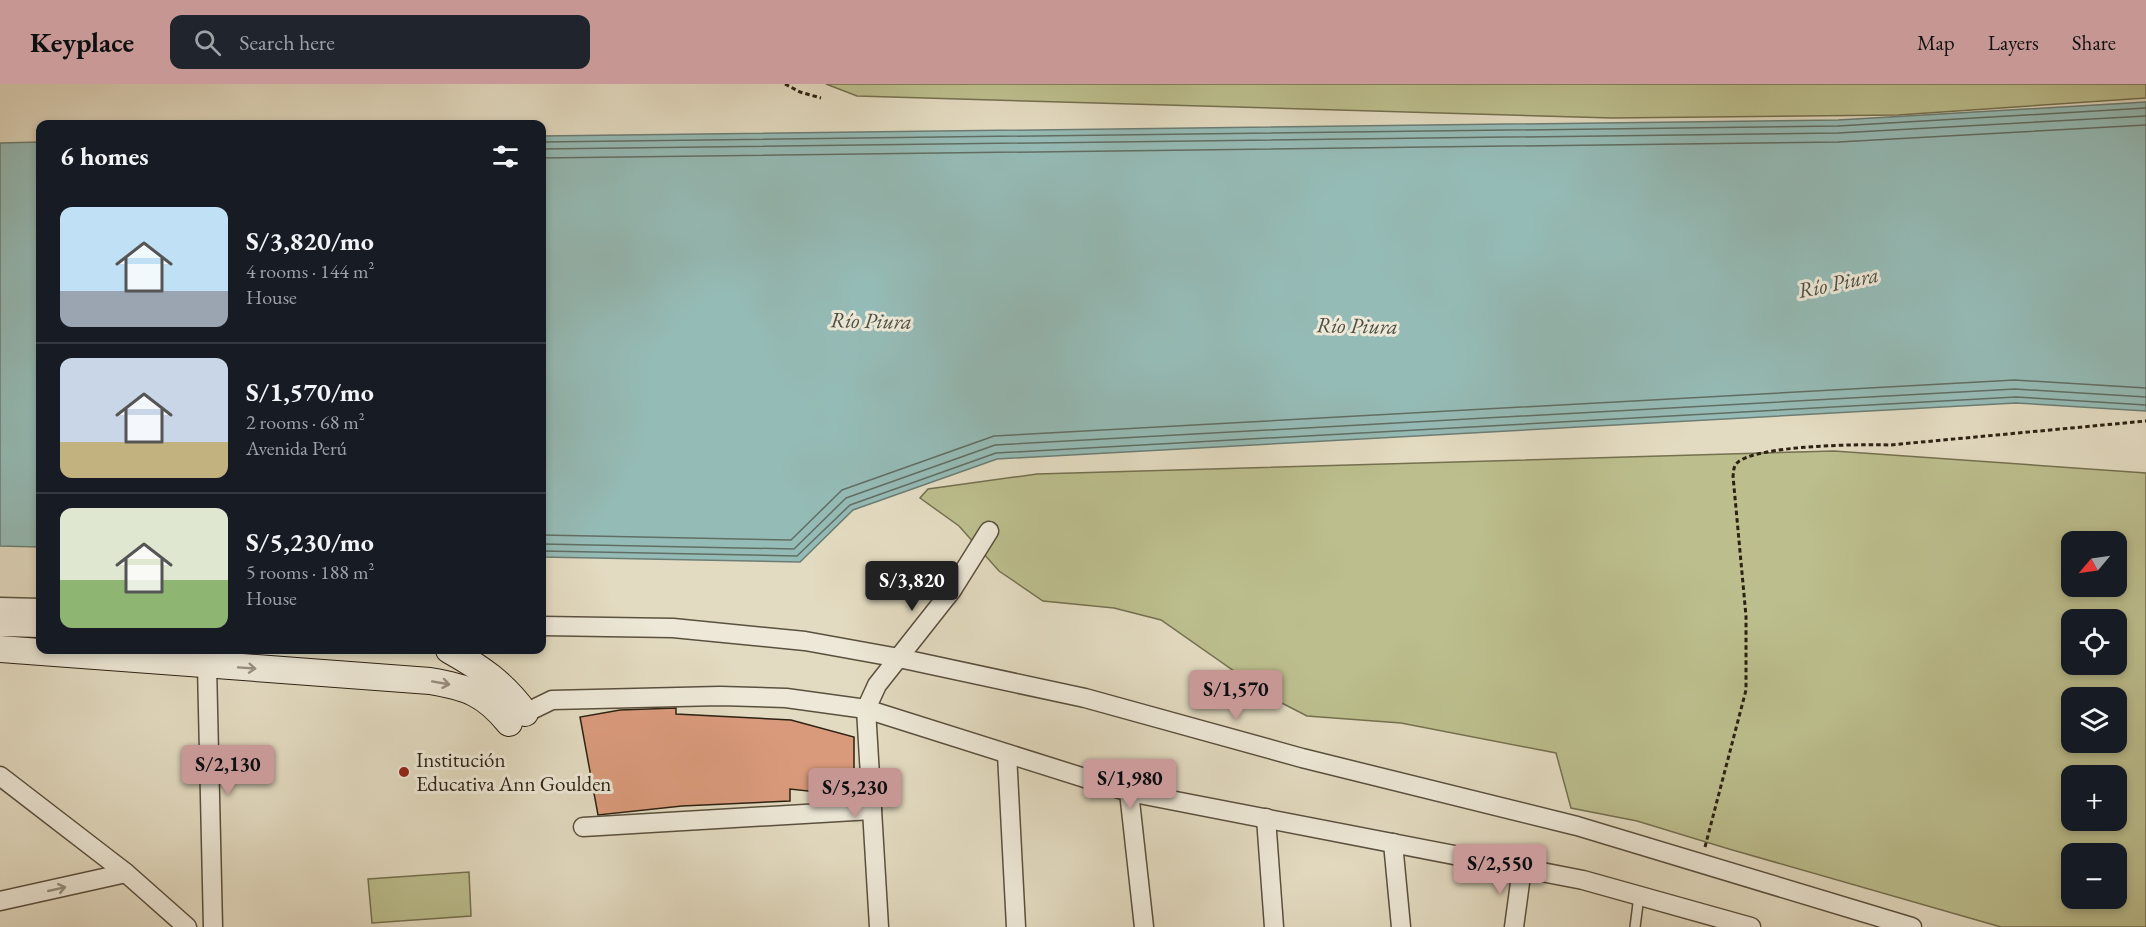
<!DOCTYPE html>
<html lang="en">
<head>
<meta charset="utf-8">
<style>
  body { margin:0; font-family:"EB Garamond",serif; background:#20242c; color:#f1f3f6; height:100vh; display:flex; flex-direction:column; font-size:22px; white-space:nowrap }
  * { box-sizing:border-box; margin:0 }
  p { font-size:20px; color:#9ea1a6 }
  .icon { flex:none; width:33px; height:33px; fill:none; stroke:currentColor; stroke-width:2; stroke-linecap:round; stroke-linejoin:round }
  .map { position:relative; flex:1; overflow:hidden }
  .details { position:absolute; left:36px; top:36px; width:510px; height:534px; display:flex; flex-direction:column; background:#171b24; border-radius:12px; box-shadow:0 3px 9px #0003 }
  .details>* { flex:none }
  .needle { width:39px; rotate:241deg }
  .controls { position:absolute; left:2061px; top:447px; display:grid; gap:12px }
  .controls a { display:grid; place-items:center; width:66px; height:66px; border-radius:12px; background:#171b24; box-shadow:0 3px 9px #0003; font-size:30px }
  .price { position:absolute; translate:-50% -51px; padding:0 14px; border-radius:6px; background:#c59692; color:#111; font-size:20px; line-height:39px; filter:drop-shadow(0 2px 3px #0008) }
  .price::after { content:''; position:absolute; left:50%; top:36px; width:18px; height:14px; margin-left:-9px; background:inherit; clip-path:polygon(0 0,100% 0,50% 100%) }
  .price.selected { background:#222; color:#fff }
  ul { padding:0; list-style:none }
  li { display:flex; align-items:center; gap:18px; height:150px; padding:0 24px }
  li+li { border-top:2px solid #363941 }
  li span { display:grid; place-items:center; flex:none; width:168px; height:120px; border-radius:12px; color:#555 }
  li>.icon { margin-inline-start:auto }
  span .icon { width:72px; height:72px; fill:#fffc; stroke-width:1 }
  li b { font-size:26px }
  h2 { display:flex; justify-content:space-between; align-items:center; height:72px; padding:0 24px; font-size:26px }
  header { display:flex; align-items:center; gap:36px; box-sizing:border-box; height:84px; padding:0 30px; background:#c59692; color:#111 }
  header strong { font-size:28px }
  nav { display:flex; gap:33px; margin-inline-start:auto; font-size:21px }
  .search { width:420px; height:54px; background:#20242c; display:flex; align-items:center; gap:15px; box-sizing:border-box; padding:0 21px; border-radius:12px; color:#9ea1a6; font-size:22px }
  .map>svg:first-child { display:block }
  .green { fill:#bcbe8d; stroke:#747050; stroke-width:1.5; fill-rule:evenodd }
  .water { fill:#95bbb6; stroke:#6b7d75; stroke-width:1.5 }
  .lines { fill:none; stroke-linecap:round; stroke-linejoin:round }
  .shore { stroke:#616e64; stroke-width:1.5 }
  .building { fill:#d99a7b; stroke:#2d2113; stroke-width:1.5 }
  .service-casing { stroke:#5a503e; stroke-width:12 }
  .minor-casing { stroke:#5a503e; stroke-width:21 }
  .secondary-casing { stroke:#2d2113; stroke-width:28 }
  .path { stroke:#2d2113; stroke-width:3; stroke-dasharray:4.5 3; stroke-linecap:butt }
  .service { stroke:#ede8d7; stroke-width:9 }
  .minor { stroke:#ede8d7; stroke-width:18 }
  .secondary { stroke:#ede8d7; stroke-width:26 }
  .oneway { stroke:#978e7f }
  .poi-dot { fill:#8f2418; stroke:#ede8d7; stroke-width:2 }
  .labels { text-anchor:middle; stroke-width:6; stroke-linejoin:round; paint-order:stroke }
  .poi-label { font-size:21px; fill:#2d2113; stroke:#ede8d7; text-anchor:start }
  .water-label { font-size:22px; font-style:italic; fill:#4c4f44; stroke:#ede8d7 }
</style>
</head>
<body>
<header>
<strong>Keyplace</strong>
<div class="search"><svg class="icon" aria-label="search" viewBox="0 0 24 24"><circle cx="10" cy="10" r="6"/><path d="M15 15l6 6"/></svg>Search here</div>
<nav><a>Map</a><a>Layers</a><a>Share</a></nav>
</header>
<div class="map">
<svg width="2146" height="843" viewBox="0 0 2146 843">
  <rect width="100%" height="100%" fill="#e3dbc1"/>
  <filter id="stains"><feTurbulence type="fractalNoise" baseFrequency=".00333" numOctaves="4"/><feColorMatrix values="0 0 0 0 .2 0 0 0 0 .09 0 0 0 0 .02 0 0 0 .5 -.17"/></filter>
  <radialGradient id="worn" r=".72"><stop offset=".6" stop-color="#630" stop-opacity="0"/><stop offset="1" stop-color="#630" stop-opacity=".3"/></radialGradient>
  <g class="green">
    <polygon points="826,0 2146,0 2146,14 1898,31 1612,34 857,12"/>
    <path d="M1834 367 2146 389V843H2001L1729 765 1637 737 1571 724 1556 669 1401 639 1307 632 1274 615 1161 536 1114 524 1043 517 999 487 959 442 920 414 928 405 1037 390ZM2072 458H2116V502H2072ZM2072 536H2116V580H2072ZM2072 614H2116V658H2072ZM2072 692H2116V736H2072ZM2072 770H2116V814H2072Z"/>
    <polygon points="469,788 471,832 372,839 368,795"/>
  </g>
  <g class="water">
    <polygon points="2146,18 2146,327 2016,319 997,375 853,426 800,478 542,473 542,52 1838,36"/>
    <polygon points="40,58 40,463 0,462 0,59"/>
  </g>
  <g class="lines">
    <g class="shore">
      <polyline points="542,58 1838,42 2146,24"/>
      <polyline points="542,65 1838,49 2146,32"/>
      <polyline points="542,74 1838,58 2146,41"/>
      <polyline points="542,451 791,456 842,406 994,352 2015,296 2146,304"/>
      <polyline points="542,460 794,465 846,414 995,361 2015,305 2146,313"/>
      <polyline points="542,467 797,472 850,421 996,369 2016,313 2146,321"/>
    </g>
  </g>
  <polygon class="building" points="676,624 676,630 791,636 854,653 854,712 790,705 790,717 682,722 598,731 580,633 620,626"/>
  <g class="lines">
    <defs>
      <polyline id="service" points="1635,843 1639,812"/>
      <g id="minor">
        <polyline points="0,523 40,524"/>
        <polyline points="542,542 673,544 805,557 899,574 1085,614 1302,674 1577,742 1912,843"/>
        <polyline points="207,582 213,843"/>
        <polyline points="515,634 552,616 720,612 786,614 866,625 1129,708 1583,796 1751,843"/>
        <polyline points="1007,670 1016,843"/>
        <polyline points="0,692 126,789 187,843"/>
        <polyline points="1129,708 1144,843"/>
        <polyline points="1266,734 1274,843"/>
        <polyline points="583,743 872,726"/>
        <polyline points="1393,759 1401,843"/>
        <polyline points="0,817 126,789"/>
        <polyline points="879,843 866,625 877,601 952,506 989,447"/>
        <polyline points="1514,843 1522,784"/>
      </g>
      <g id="secondary">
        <polyline points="0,539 40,540"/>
        <path d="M0 565 430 597C466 603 485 609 509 639"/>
        <path d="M449 566C481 584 503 599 525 629"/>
      </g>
    </defs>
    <use href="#service" class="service-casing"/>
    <use href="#minor" class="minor-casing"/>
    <use href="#secondary" class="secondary-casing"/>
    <g class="path">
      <polyline points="785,0 800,8 821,14"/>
      <path d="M1705 763 1746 606V532L1733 392C1734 387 1733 383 1737 379 1755 361 1863 360 1890 361L2146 337"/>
    </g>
    <use href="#service" class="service"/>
    <use href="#minor" class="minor"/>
    <use href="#secondary" class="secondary"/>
  </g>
  <defs><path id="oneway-shaft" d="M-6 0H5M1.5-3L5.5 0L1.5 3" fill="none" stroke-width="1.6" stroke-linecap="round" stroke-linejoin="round" transform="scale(1.5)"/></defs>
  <g class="oneway">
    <use href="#oneway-shaft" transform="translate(247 584) rotate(4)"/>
    <use href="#oneway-shaft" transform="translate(441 599) rotate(10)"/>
    <use href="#oneway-shaft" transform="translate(57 805) rotate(-13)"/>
  </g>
  <circle class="poi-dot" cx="404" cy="688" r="6"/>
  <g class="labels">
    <g class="poi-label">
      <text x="416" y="683">Institución<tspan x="416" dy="24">Educativa Ann Goulden</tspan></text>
    </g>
    <g class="water-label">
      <text transform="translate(1838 198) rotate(-12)" y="8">Río Piura</text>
      <text transform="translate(871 236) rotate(1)" y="8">Río Piura</text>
      <text transform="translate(1357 241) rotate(1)" y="8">Río Piura</text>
    </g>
  </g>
  <rect width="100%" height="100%" filter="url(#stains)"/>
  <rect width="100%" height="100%" fill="url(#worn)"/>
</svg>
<div class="controls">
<a><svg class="needle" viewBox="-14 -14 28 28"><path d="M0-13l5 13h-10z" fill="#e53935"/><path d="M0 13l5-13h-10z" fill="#9ea1a6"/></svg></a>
<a><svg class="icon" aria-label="locate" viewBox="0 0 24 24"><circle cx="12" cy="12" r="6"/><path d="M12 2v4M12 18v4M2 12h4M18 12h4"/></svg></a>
<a><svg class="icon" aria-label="layers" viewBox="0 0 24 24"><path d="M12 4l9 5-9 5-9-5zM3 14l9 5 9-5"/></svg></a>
<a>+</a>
<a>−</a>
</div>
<b class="price selected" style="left:912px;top:528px">S/3,820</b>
<b class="price" style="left:1236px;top:637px">S/1,570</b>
<b class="price" style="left:228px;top:712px">S/2,130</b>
<b class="price" style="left:1130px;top:726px">S/1,980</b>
<b class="price" style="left:855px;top:735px">S/5,230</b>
<b class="price" style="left:1500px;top:811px">S/2,550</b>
<section class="details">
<h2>6 homes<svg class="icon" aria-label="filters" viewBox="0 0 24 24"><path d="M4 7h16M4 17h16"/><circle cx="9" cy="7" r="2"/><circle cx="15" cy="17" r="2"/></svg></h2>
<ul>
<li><span style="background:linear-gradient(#bfe0f5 70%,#9aa5b1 0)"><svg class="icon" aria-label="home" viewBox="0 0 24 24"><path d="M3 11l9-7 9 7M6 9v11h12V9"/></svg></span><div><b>S/3,820/mo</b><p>4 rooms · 144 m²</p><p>House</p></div></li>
<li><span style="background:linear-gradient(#c9d6e8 70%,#c2b280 0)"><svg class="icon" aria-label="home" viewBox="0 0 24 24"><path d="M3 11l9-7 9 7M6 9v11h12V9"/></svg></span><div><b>S/1,570/mo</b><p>2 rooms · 68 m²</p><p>Avenida Perú</p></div></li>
<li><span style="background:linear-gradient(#dfe7d0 60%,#8fb573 0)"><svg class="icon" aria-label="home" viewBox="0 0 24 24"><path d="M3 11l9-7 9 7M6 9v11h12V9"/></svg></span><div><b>S/5,230/mo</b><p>5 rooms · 188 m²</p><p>House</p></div></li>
</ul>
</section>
</div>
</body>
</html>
